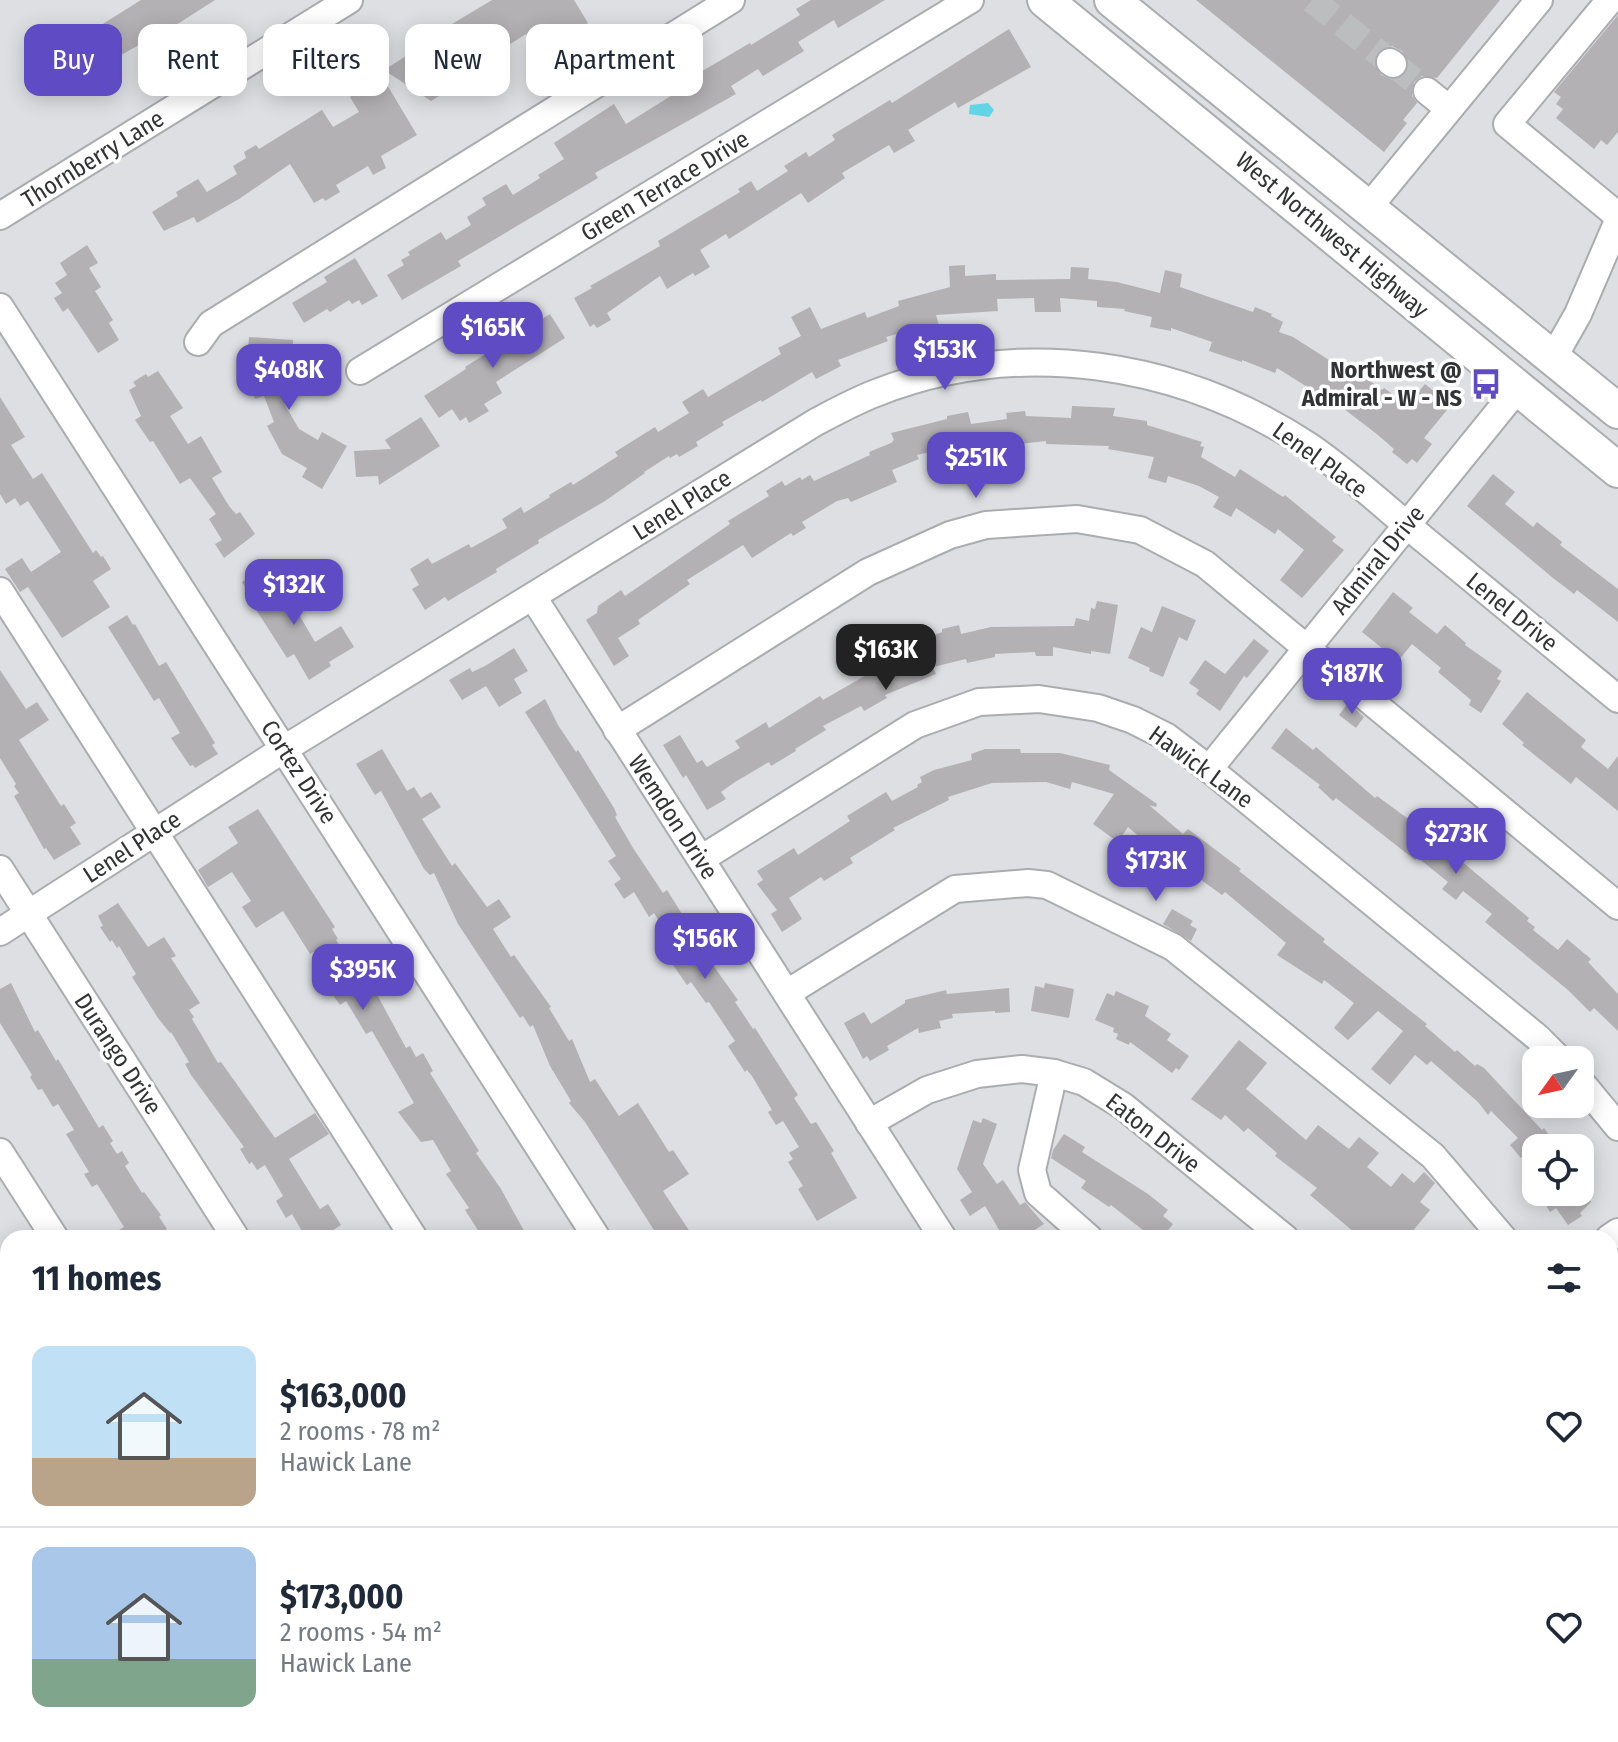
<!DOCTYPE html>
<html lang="en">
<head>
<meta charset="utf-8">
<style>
  body { margin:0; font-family:"Fira Sans Condensed",sans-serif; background:#f6f6f7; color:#1f2937; height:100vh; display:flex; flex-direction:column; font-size:30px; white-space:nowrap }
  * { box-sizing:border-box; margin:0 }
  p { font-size:26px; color:#747a83 }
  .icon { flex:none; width:44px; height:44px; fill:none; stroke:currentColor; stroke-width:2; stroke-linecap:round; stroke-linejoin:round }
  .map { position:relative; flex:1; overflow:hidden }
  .side { position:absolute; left:0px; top:1230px; width:1618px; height:512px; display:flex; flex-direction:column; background:#fff; border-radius:24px 24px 0 0; box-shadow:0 4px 20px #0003 }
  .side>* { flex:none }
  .guide { position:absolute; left:24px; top:24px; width:800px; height:72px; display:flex; gap:16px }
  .needle { width:52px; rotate:237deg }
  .buttons { position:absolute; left:1522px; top:1046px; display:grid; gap:16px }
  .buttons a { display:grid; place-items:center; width:72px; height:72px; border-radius:16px; background:#fff; box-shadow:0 4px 20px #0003; font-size:40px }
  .price { position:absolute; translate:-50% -68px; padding:0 18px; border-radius:16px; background:#5f4cc4; color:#fff; font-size:26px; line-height:52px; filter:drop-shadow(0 2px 4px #0008) }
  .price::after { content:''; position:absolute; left:50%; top:48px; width:24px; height:18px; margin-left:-12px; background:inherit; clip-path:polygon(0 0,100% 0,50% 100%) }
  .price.selected { background:#222; color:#fff }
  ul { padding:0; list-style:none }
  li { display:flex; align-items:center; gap:24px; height:200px; padding:0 32px }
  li+li { border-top:2px solid #e0e1e3 }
  li span { display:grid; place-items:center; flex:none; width:224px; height:160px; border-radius:16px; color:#555 }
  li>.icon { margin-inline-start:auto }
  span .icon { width:96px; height:96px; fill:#fffc; stroke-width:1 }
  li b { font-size:34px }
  h2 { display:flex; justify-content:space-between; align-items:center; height:96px; padding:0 32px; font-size:34px }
  .tag { padding:0 28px; border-radius:16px; background:#fff; box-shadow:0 4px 20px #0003; font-size:28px; line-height:72px }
  .tag.selected { background:#5f4cc4; color:#fff }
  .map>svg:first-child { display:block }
  .water { fill:#61d5e5 }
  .building { fill:#b3b1b3; fill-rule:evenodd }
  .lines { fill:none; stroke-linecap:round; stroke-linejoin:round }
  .minor-tunnel { stroke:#bcbdbf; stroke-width:26; stroke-dasharray:26 13; stroke-linecap:butt }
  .minor-casing { stroke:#abacaf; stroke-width:30 }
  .major-casing { stroke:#abacaf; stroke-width:38 }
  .minor { stroke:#fff; stroke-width:26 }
  .major { stroke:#fff; stroke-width:34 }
  .labels { text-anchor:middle; stroke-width:7; stroke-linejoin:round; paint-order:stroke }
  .street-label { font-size:24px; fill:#323334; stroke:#fff }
  .poi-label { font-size:24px; font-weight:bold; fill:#323334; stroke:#fff; text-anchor:end }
</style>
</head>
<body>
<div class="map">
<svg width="1618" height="1742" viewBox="0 0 1618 1742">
  <rect width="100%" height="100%" fill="#dedfe2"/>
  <polygon class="water" points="988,103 994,110 989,117 969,114 970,105"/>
  <g class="building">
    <polygon points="141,0 215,0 151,41 149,39 118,57 122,63 94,80 91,76 67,91 55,72 63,67 58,58 63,55 59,48 73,39 74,42"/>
    <polygon points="492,0 574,0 588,23 554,43 560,53 542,63 526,34 495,54 487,42 453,63 464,81 431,101 384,70 414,51 412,48"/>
    <polygon points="811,0 885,0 838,28 834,20 798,42 804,51 763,76 758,69 731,86 736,94 595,173 598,178 458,261 461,266 402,300 387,275 404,265 401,260 410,255 408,252 441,232 446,240 471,225 467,217 486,205 482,198 506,184 513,195 540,178 538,175 564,159 554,143 614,104 626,124 674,94 665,81 681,71 687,80 750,43 751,45 800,15 796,9"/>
    <path d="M1196 0H1500L1437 78 1422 76 1414 82 1412 96 1417 103 1403 120 1407 123 1384 152ZM1392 46 1402 51 1409 64 1406 73 1393 80 1381 75 1374 62 1377 53 1384 47Z"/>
    <polygon points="1618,15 1618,132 1607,145 1601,140 1594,149 1556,118 1563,109 1556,104 1561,97 1554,92"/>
    <polygon points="1009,29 1031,67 958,108 955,102 908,130 915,141 894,153 889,145 842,173 845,178 808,203 801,193 729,239 726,234 700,250 710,267 695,276 693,273 667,289 660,276 607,313 611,320 597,328 594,324 590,327 574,298 592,288 590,286 660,246 658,241 740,192 738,189 751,181 757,191 788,171 784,166 806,152 809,157 835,140 832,135 890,100 892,103"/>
    <polygon points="374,73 380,73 417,135 381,156 386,168 373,175 368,166 336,185 340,192 325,201 323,198 314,203 290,164 239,199 197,223 194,217 164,231 152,212 178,196 176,192 198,179 207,192 237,174 233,166 246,158 244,152 256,145 259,149 322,110 333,127 359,112 350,97 355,94 353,90 363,85 360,81"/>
    <polygon points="87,245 98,263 89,268 101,287 95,291 113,320 109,323 119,340 98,353 68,308 63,312 54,298 62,293 55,283 67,275 60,263"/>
    <polygon points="355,258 378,296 362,305 359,300 352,304 349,300 330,312 327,309 304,323 292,303 327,282 324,277"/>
    <polygon points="965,265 965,276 996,274 996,280 1070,279 1071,267 1089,268 1088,279 1117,282 1160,293 1165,270 1182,274 1180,287 1253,312 1255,307 1272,314 1271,316 1283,322 1279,332 1293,337 1351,374 1355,369 1382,390 1384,388 1398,398 1406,389 1415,396 1425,384 1451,405 1424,438 1432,444 1417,463 1412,459 1407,464 1392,452 1394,449 1378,435 1322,392 1320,395 1277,368 1275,373 1242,360 1242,362 1209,351 1212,342 1171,328 1171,331 1150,327 1152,317 1124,311 1125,309 1097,307 1097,301 1060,298 1061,312 1035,312 1034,298 997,299 998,311 936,315 939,325 920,331 919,328 886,337 888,341 838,360 841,366 816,379 812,372 762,402 761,400 722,422 724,425 696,442 698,446 679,457 677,454 670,458 669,456 644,472 645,473 605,501 538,540 539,543 496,569 497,572 448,601 445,597 425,610 412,589 419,585 410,569 428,558 432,564 469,544 471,548 507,528 502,519 521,507 524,513 550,497 549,495 571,482 573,485 618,456 615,452 655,427 658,432 689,413 682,402 703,389 708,397 781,354 778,348 801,336 791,317 810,307 821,329 865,312 867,318 899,306 898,301 950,287 949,266"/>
    <polygon points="550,314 565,338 496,382 502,393 484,404 489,411 469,423 466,417 460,421 452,409 439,418 424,396 466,369 465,367 492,350 491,348 517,331 516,329 535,318 537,322"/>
    <polygon points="249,337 293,340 292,360 287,359 287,366 278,365 291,400 284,403 299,429 318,440 322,432 347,446 322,489 302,477 307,468 282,454 267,426 274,422 264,396 255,399 251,388 253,360 247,360"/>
    <polygon points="158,371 183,408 170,416 188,444 201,436 222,472 212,478 229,506 236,514 240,512 255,534 224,558 215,544 222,540 209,519 216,514 190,478 180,484 153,441 150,442 135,420 141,416 129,390 136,386 133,382 146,374 148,377"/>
    <polygon points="0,397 25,437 11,445 33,479 42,473 93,553 96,550 101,557 103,556 111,569 93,581 110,607 62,638 28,587 20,592 5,569 22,558 31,572 61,552 28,501 20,506 15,498 6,504 0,494"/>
    <polygon points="1072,406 1115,408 1113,416 1147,421 1147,425 1202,442 1200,446 1204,447 1201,457 1235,477 1240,469 1283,497 1285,495 1336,537 1332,541 1344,550 1302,598 1280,580 1304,550 1278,529 1275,534 1236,508 1231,517 1213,507 1219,497 1199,486 1168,476 1166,483 1148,478 1154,457 1108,449 1109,446 1046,444 1046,441 988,448 987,439 917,455 919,459 892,470 897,482 851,502 848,498 837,501 802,522 806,528 793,536 791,533 752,558 743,545 687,580 690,584 638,620 640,624 618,638 629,656 614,666 586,620 597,613 598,606 621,590 625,596 730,524 728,521 769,496 766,491 782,481 785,486 800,477 802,480 810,475 814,481 870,455 869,452 891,443 894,440 891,433 947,419 947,416 968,412 971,424 1007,419 1006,413 1025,411 1026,416 1071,418"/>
    <polygon points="421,417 440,446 379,485 378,476 356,477 354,451 391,449 385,440"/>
    <polygon points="1493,474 1515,492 1505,504 1533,527 1537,522 1562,542 1560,545 1618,589 1618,622 1577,590 1574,594 1553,578 1467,506"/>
    <polygon points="266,568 283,597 287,594 315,642 341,626 354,647 329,662 331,666 309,680 294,654 287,658 250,600 253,599 242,582"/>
    <polygon points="1393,592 1413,608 1409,612 1437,634 1445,625 1466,643 1465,645 1502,671 1497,679 1501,681 1481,713 1469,705 1471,700 1438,672 1441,668 1412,644 1398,661 1362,632"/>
    <polygon points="1097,601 1118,605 1110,654 1091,651 1091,654 1053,647 1053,656 1036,656 1035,652 995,654 995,657 967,663 966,659 933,667 936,674 885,695 887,698 864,711 861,706 823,726 826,730 795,749 796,751 771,766 769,762 735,782 721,792 726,799 707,810 686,775 683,778 663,745 680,735 697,763 702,760 707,767 740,748 735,741 766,722 769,728 820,696 823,700 901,655 899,649 942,632 942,629 959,625 961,634 991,627 1074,626 1076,618 1089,621 1091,608 1095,609"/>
    <polygon points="1162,606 1196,620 1187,641 1179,637 1163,677 1149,671 1150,668 1128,658 1141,627 1152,632"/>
    <polygon points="127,615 133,625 135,624 159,666 166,662 215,743 212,745 218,754 195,768 193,765 190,766 171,738 180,733 159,698 154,701 108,627"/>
    <polygon points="1254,639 1269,651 1247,678 1244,676 1220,711 1196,694 1199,690 1189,683 1205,660 1225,674"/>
    <polygon points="514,648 528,671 514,679 522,693 499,707 486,686 462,700 449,680 470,668 472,672 485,666"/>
    <polygon points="0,670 26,709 37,702 49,720 19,740 61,806 64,804 76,823 70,827 81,844 54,860 46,848 44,849 14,796 19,793 14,786 16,784 0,758"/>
    <polygon points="1527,692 1586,740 1581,747 1608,769 1618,756 1618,811 1576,777 1571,784 1522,745 1524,743 1502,724"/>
    <polygon points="545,699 558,725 576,752 578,750 614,808 617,815 615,817 633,848 663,893 667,890 682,914 678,916 697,947 699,946 738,1000 735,1002 753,1029 755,1028 798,1095 794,1098 811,1124 816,1122 834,1151 831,1153 857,1198 817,1221 798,1189 803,1186 788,1162 793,1159 789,1153 799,1147 783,1121 776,1125 768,1112 772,1110 752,1076 747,1070 745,1072 728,1046 735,1041 709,1002 706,1003 691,982 687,985 666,955 676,948 654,913 649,917 634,892 624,899 614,884 621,879 608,861 616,856 525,712"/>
    <polygon points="1348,703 1364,717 1356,728 1339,715"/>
    <polygon points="1286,728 1313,750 1316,747 1375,798 1377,796 1422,829 1433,816 1449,828 1446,832 1456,841 1451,848 1455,852 1453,854 1529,918 1527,921 1535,927 1533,930 1558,950 1567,939 1591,959 1588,962 1618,994 1618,1031 1594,1008 1590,1012 1568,990 1485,922 1492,914 1463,891 1456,900 1442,889 1448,882 1417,857 1415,860 1336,798 1333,801 1318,787 1320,785 1271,748"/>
    <polygon points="382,749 407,791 414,787 421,798 431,792 441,807 422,819 452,866 455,863 487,907 499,899 511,917 493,929 511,957 514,955 551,1007 549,1008 569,1041 572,1039 590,1082 595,1079 619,1116 638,1103 669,1152 673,1150 689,1174 663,1191 694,1238 659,1238 585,1122 569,1103 571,1101 550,1066 533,1025 530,1027 523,1016 520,1018 458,924 434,873 430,875 424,869 381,791 375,795 356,764"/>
    <polygon points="985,749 1020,749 1021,753 1060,753 1110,765 1109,770 1157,804 1156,807 1149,805 1183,834 1188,829 1241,869 1239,871 1325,939 1323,942 1427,1024 1425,1026 1455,1052 1457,1050 1475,1066 1477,1064 1484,1068 1542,1130 1544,1128 1558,1148 1536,1148 1536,1164 1527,1153 1521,1158 1510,1145 1518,1138 1491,1111 1488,1115 1478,1102 1431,1061 1427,1065 1415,1055 1390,1085 1371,1069 1403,1031 1378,1011 1348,1040 1334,1028 1354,1003 1324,980 1322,984 1277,955 1286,943 1225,892 1222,895 1190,872 1162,846 1157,852 1128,827 1118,842 1093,824 1114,794 1072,782 1070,789 1046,782 992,783 948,797 949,800 893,828 895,830 850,858 853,863 824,881 821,877 789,898 802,919 782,932 771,914 777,910 757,884 763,880 757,871 794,848 798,855 850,821 847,816 886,792 892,801 918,787 917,785 922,782 920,777 934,770 972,760 971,754"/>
    <polygon points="258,809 335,927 332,929 338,939 336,940 353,965 357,962 374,989 406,1048 410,1046 416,1057 423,1053 433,1071 430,1073 479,1151 476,1153 501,1189 528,1238 483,1238 465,1210 469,1208 446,1174 451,1171 433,1140 421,1142 398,1112 414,1103 372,1031 366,1034 346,1001 340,1005 330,991 337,986 315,951 310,954 283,911 256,928 242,907 251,901 232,872 208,887 198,870 238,843 228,827"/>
    <polygon points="118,903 148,947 164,937 176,956 171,958 200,1003 189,1010 194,1017 192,1019 218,1063 221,1062 275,1138 315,1113 329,1134 289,1159 320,1209 328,1204 341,1225 321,1238 306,1238 292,1214 286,1218 276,1201 283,1196 265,1165 257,1170 252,1162 249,1164 240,1149 244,1147 191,1075 185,1064 189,1062 171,1032 170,1033 158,1018 132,977 136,974 119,946 117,948 112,940 110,942 100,927 103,926 98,916"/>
    <polygon points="1172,909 1193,921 1190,925 1197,929 1191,941 1163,924"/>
    <polygon points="11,983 35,1032 38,1030 56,1061 58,1059 99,1128 103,1125 113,1141 110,1143 117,1154 122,1151 129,1163 125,1166 142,1193 144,1192 161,1215 159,1217 167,1229 154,1238 106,1238 124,1227 97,1184 92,1187 84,1174 89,1172 66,1134 74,1130 58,1104 53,1107 42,1089 38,1090 30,1077 32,1075 0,1023 0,989"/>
    <polygon points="1045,983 1074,989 1069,1018 1031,1011 1035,986 1044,988"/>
    <polygon points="1009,988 1010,1012 995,1013 995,1011 952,1014 953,1018 939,1021 941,1028 919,1033 918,1028 887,1046 889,1050 870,1061 867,1056 863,1059 844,1023 864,1012 871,1024 905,1003 905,1000 946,990 947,994"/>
    <polygon points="1116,991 1149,1006 1145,1016 1171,1034 1167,1040 1189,1056 1179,1070 1176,1068 1172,1073 1130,1042 1129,1045 1116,1039 1118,1034 1113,1032 1114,1028 1095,1020 1107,993 1114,996"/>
    <polygon points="1239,1040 1267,1063 1246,1089 1306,1140 1318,1125 1349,1149 1359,1137 1379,1153 1367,1167 1391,1187 1402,1173 1414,1183 1424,1172 1435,1183 1420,1202 1430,1210 1407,1238 1361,1238 1310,1195 1317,1188 1275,1156 1277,1153 1248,1128 1244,1132 1225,1115 1221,1120 1191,1099"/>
    <polygon points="983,1118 997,1124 983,1164 997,1184 1003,1180 1020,1205 1025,1202 1044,1224 1022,1238 1004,1238 985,1206 970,1216 960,1200 972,1192 957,1169 973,1120 981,1123"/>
    <polygon points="1064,1134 1085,1147 1082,1152 1148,1194 1168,1210 1163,1216 1173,1224 1162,1238 1153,1238 1111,1205 1109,1207 1081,1188 1086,1181 1051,1158 1053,1150"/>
    <polygon points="1538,1192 1584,1192 1591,1202 1580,1213 1582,1216 1568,1225 1556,1208 1550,1212"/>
  </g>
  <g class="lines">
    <g class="minor-tunnel">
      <polyline points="1312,0 1390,62"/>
      <polyline points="1393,64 1427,91"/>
    </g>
    <defs>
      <g id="minor">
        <polyline points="1610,0 1507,124 1618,216"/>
        <polyline points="1390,62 1393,64"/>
        <polyline points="1427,91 1449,109"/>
        <polyline points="1368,208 1539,0"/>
        <polyline points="0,216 349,0"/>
        <polyline points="0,307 597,1238"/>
        <polyline points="198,342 211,324 731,0"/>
        <polyline points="1553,358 1578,314 1618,221"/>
        <polyline points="360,371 970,0"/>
        <polyline points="0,591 414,1238"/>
        <polyline points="533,597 943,1238"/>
        <polyline points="617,730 868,572 950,535 986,525 1077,519 1140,530 1205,564 1618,906"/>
        <polyline points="1209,769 1518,388"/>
        <polyline points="701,859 915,725 979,702 1039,699 1098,708 1133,720 1167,737 1209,769 1537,1037 1560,1060"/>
        <polyline points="0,869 236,1238"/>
        <path d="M0 932 284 749 816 422C835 412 855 401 876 393 1020 336 1181 362 1309 446 1350 474 1388 510 1426 541 1490 594 1554 647 1618 699"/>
        <polyline points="787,993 955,889 1028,883 1047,885 1173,947 1433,1156 1503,1238"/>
        <polyline points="1054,1073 1032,1170 1038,1193 1089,1238"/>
        <polyline points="1580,1081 1618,1127"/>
        <polyline points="869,1123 927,1090 977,1074 1022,1069 1054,1073 1084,1082 1123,1106 1285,1238"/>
        <polyline points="0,1152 55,1238"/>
        <polyline points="1609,1238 1618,1232"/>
        <polyline points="0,1437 8,1450"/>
        <polyline points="1610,1441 1618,1453"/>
        <polyline points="1610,1471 1618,1484"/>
        <polyline points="0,1688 8,1700"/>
        <polyline points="30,1734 35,1742"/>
        <polyline points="190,1734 195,1742"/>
        <polyline points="371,1734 376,1742"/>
        <polyline points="555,1734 560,1742"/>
        <polyline points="732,1734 737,1742"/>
        <polyline points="915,1734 920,1742"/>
        <polyline points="1082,1734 1087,1742"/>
        <polyline points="1261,1734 1266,1742"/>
        <polyline points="1430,1734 1436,1742"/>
        <polyline points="1600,1734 1606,1742"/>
        <polyline points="825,1742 837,1734"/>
      </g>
      <g id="major">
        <polyline points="1045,0 1618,470"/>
        <polyline points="1112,0 1618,411"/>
      </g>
    </defs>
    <use href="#minor" class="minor-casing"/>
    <use href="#major" class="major-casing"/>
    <use href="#minor" class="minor"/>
    <use href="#major" class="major"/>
  </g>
  <defs>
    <symbol id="bus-bare" viewBox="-9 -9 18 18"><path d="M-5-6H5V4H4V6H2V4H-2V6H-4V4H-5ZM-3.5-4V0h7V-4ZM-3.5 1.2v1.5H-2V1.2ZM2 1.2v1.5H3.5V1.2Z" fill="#5f4cc4" stroke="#fff" stroke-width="2.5" paint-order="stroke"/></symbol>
  </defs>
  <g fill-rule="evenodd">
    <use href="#bus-bare" x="1464" y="362" width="44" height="44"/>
  </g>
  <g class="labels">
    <g class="street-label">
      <text transform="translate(93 159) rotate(-32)" y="8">Thornberry Lane</text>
      <text transform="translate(665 186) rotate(-31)" y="8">Green Terrace Drive</text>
      <text transform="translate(1332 235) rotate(40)" y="8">West Northwest Highway</text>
      <text transform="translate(1320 460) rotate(36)" y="8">Lenel Place</text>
      <text transform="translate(682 505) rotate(-32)" y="8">Lenel Place</text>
      <text transform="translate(1378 560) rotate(-51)" y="8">Admiral Drive</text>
      <text transform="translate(1512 612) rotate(39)" y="8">Lenel Drive</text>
      <text transform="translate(1201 767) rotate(36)" y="8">Hawick Lane</text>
      <text transform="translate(299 772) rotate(57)" y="8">Cortez Drive</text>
      <text transform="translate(673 817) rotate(57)" y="8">Wemdon Drive</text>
      <text transform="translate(132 847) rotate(-33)" y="8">Lenel Place</text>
      <text transform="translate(118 1054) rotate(57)" y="8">Durango Drive</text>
      <text transform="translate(1153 1133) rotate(38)" y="8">Eaton Drive</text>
    </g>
    <g class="poi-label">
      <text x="1462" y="378">Northwest @<tspan x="1462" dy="28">Admiral - W - NS</tspan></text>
    </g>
  </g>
</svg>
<div class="buttons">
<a><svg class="needle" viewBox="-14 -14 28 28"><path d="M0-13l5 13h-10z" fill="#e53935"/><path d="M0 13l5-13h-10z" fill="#747a83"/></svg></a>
<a><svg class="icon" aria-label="locate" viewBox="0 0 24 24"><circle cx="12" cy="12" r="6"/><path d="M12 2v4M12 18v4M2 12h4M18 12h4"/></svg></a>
</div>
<b class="price" style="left:493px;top:370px">$165K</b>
<b class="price" style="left:945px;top:392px">$153K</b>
<b class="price" style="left:289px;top:412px">$408K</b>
<b class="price" style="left:976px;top:500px">$251K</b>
<b class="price" style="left:294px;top:627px">$132K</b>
<b class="price selected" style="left:886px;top:692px">$163K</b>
<b class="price" style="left:1352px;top:716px">$187K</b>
<b class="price" style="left:1456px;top:876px">$273K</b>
<b class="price" style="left:1156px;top:903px">$173K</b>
<b class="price" style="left:705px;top:981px">$156K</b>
<b class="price" style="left:363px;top:1012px">$395K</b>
<div class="guide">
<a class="tag selected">Buy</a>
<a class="tag">Rent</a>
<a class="tag">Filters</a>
<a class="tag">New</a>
<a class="tag">Apartment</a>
</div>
<section class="side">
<h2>11 homes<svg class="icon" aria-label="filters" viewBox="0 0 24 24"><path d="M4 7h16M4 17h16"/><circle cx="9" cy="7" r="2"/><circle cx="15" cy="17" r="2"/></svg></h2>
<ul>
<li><span style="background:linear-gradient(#bfe0f5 70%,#b9a48a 0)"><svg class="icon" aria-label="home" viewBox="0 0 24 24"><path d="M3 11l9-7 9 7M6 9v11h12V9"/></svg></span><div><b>$163,000</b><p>2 rooms · 78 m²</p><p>Hawick Lane</p></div><svg class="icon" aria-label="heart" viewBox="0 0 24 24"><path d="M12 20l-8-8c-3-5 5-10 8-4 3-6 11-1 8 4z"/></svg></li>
<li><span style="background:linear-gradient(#a9c7e8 70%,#7fa58c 0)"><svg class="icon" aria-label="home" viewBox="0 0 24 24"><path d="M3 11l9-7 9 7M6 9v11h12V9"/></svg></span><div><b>$173,000</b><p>2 rooms · 54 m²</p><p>Hawick Lane</p></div><svg class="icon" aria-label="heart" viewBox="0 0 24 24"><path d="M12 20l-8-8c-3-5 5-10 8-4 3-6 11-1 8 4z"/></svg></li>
</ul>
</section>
</div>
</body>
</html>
